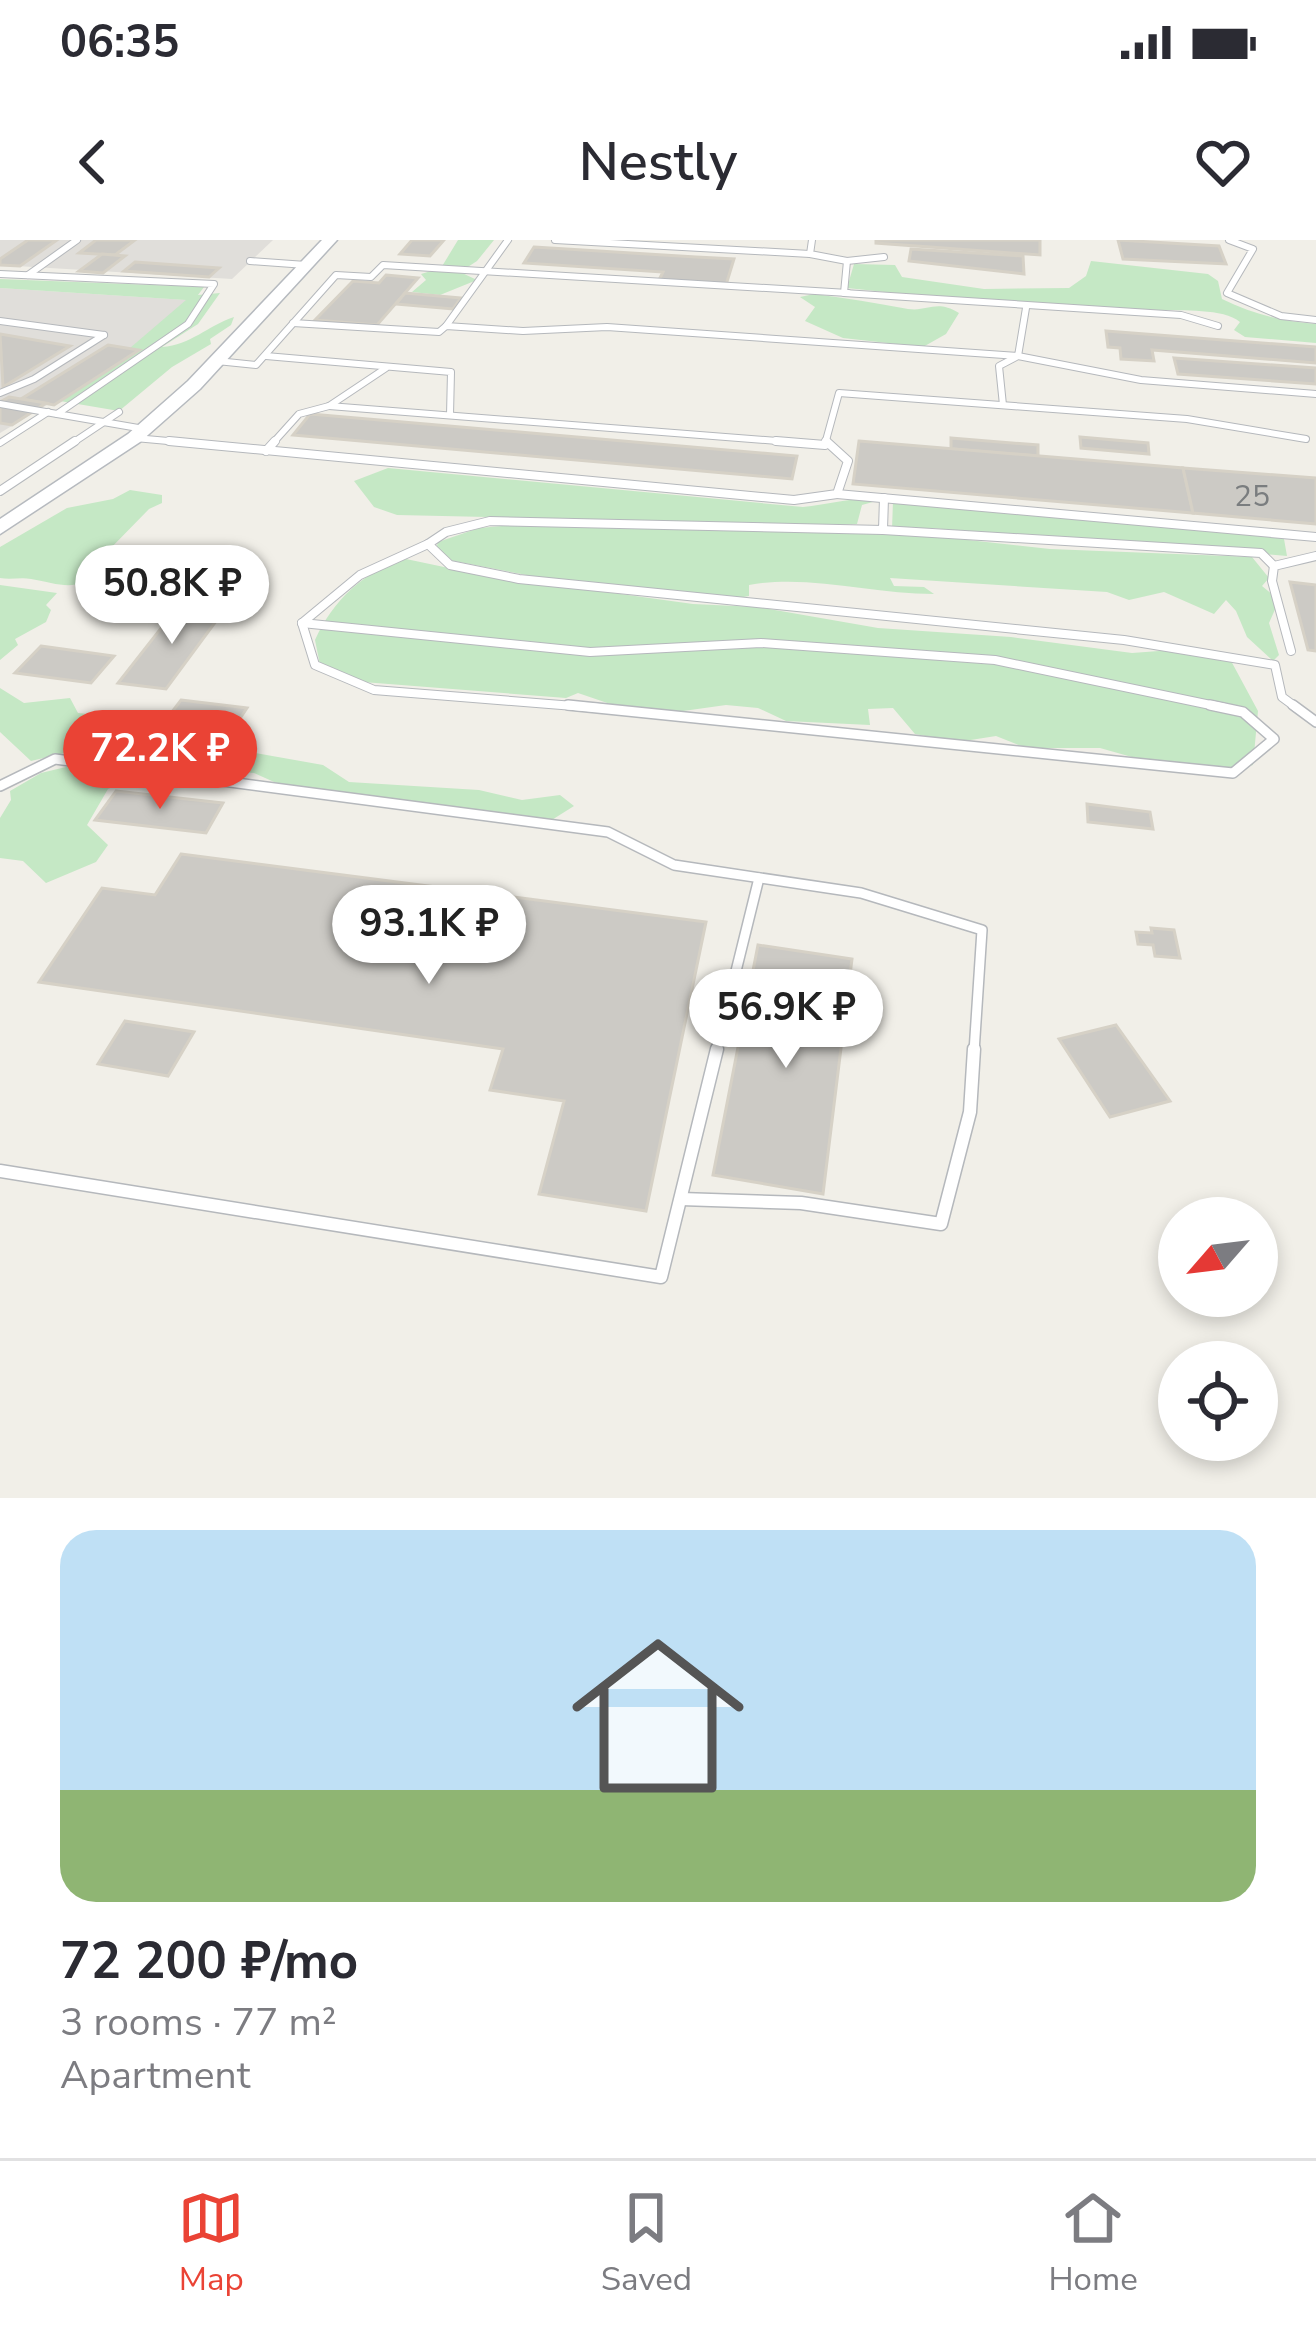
<!DOCTYPE html>
<html lang="en">
<head>
<meta charset="utf-8">
<style>
  body { margin:0; font-family:"Nunito Sans",sans-serif; background:#f2f2f3; color:#2b2b33; height:100vh; display:flex; flex-direction:column; font-size:45px; white-space:nowrap }
  * { box-sizing:border-box; margin:0 }
  p { font-size:39px; color:#7c7c81 }
  .icon { flex:none; width:66px; height:66px; fill:none; stroke:currentColor; stroke-width:2; stroke-linecap:round; stroke-linejoin:round }
  .map { position:relative; height:1258px; overflow:hidden }
  .details { display:flex; flex-direction:column; background:#fff; flex:1 }
  .details>* { flex:none }
  .needle { width:78px; rotate:242deg }
  .controls { position:absolute; left:1158px; top:957px; display:grid; gap:24px }
  .controls a { display:grid; place-items:center; width:120px; height:120px; border-radius:50%; background:#fff; box-shadow:0 6px 18px #0003; font-size:60px }
  .price { position:absolute; translate:-50% -102px; padding:0 27px; border-radius:42px; background:#fff; color:#222; font-size:39px; line-height:78px; filter:drop-shadow(0 3px 6px #0008) }
  .price::after { content:''; position:absolute; left:50%; top:72px; width:36px; height:27px; margin-left:-18px; background:inherit; clip-path:polygon(0 0,100% 0,50% 100%) }
  .price.current { background:#ea4335; color:#fff }
  ul { padding:0; list-style:none }
  li { display:grid; align-content:center; gap:24px; height:636px; padding:0 60px }
  li+li { border-top:3px solid #e1e1e2 }
  li span { display:grid; place-items:center; height:372px; border-radius:36px; color:#555 }
  li>.icon { margin-inline-start:auto }
  span .icon { width:216px; height:216px; fill:#fffc; stroke-width:1 }
  li b { font-size:51px }
  .status { display:flex; justify-content:space-between; align-items:center; height:84px; padding:0 60px; background:#fff; direction:ltr }
  .status svg { height:33px; fill:currentColor }
  header { display:flex; justify-content:space-between; align-items:center; height:156px; padding:0 60px; background:#fff; font-size:54px; font-weight:600 }
  .menu { display:flex; justify-content:space-around; align-items:center; height:168px; border-top:3px solid #e1e1e2; background:#fff; font-size:33px; color:#7c7c81 }
  .menu a { display:grid; justify-items:center; gap:6px }
  .menu .current { color:#ea4335 }
  .map>svg:first-child { display:block }
  .industrial { fill:#e0deda }
  .green { fill:#c5e8c5 }
  .building { fill:#cccac5; stroke:#d6d1c6; stroke-width:3 }
  .lines { fill:none; stroke-linecap:round; stroke-linejoin:round }
  .lane-far3-casing { stroke:#b5b8bc; stroke-width:8 }
  .lane-far2-casing { stroke:#b5b8bc; stroke-width:10 }
  .lane-far1-casing { stroke:#b5b8bc; stroke-width:12 }
  .lane-casing { stroke:#b5b8bc; stroke-width:15 }
  .secondary-casing { stroke:#b6babf; stroke-width:3 }
  .lane-far3 { stroke:#fff; stroke-width:6 }
  .lane-far2 { stroke:#fff; stroke-width:8 }
  .lane-far1 { stroke:#fff; stroke-width:9 }
  .lane { stroke:#fff; stroke-width:12 }
  .secondary { fill:#fff; fill-rule:evenodd }
  .labels { text-anchor:middle; stroke-width:10; stroke-linejoin:round; paint-order:stroke }
  .far-number-label { font-size:30px; fill:#7a7d7f }
</style>
</head>
<body>
<div class="status"><b>06:35</b><svg viewBox="0 0 49 12"><path d="M0 12V9h3v3zM5 12V6h3v6zM10 12V3h3v9zM15 12V0h3v12zM26 1h20v11H26zM47 4h2v5h-2z"/></svg></div>
<header><svg class="icon" aria-label="back" viewBox="0 0 24 24"><path d="M15 5l-7 7 7 7"/></svg>Nestly<svg class="icon" aria-label="heart" viewBox="0 0 24 24"><path d="M12 20l-8-8c-3-5 5-10 8-4 3-6 11-1 8 4z"/></svg></header>
<div class="map">
<svg width="1316" height="1258" viewBox="0 0 1316 1258">
  <rect width="100%" height="100%" fill="#f1efe8"/>
  <g class="industrial">
    <polygon points="0,0 273,0 232,39 0,25"/>
    <polygon points="0,48 187,60 132,109 139,110 0,193"/>
  </g>
  <g class="green">
    <polygon points="458,0 494,0 477,21 460,32 477,40 440,55 412,52 426,40 421,34 441,28"/>
    <path d="M1091 21 1208 34 1218 41 1222 59C1253 74 1281 81 1316 84V103L1245 97 1234 90 1240 82C1223 68 1182 71 1160 70 1055 68 951 59 847 48L854 24 895 25 902 37 984 49 1069 48 1086 36Z"/>
    <path d="M0 39 204 47 198 55 220 53 198 84 162 107C191 105 207 86 234 77L231 85 210 99 211 104 172 127 119 171 60 161 137 111 130 108 186 60 0 48Z"/>
    <path d="M814 54C846 58 876 63 908 69 928 72 936 59 959 73L946 94 923 107 843 98 805 81 815 67 800 57Z"/>
    <path d="M388 228 803 267C831 264 851 257 880 260L862 265 857 284 839 285 397 275 374 267 354 241Z"/>
    <path d="M130 250 162 255V263L149 269 105 314 100 334C74 352 59 344 31 339 21 337 11 340 0 338V307L67 268 113 259Z"/>
    <polygon points="893,261 1273,296 1284,299 1287,316 1122,301 1108,307 933,288 892,289"/>
    <path d="M523 284 923 295 1050 309 1252 317 1269 338 1262 346 1273 355 1277 365 1269 383 1279 415 1273 421 1247 397 1236 371 1226 360 1214 374 1164 352 1129 360 1107 352 890 338 894 346 924 347 934 354C874 354 808 334 749 345V356L738 358 537 337 449 320 435 312 438 302 479 288Z"/>
    <path d="M406 319 482 335 693 364 757 367 878 388 1011 397 1132 413 1186 409 1230 419 1258 471 1253 525 1231 531 1160 525 1100 508H1026L996 496 958 502 915 494 893 468 868 469 870 485 786 481 758 468 726 465 669 473 622 468 578 453 566 458 363 442 320 425 315 400C333 360 364 331 406 319Z"/>
    <polygon points="0,345 57,353 46,365 51,370 46,382 15,399 18,405 0,420"/>
    <path d="M0 448 24 463 70 458 78 473C108 475 126 487 142 511L215 518 227 508 323 525 349 542 479 550 522 560 560 555 574 566 539 588 292 550 254 533 132 523 116 516 83 519 77 510 31 521 0 492Z"/>
    <polygon points="70,526 122,534 125,541 108,549 87,585 108,605 96,622 46,643 23,621 0,618 0,578 11,560 10,551 41,533"/>
  </g>
  <g class="building">
    <polygon points="28,0 57,0 20,26 0,25 0,19"/>
    <polygon points="96,0 135,0 115,15 79,13"/>
    <polygon points="412,0 444,0 430,16 400,14"/>
    <polygon points="876,0 1040,0 1040,15 876,3"/>
    <polygon points="1118,0 1219,6 1226,24 1123,19"/>
    <polygon points="534,7 696,17 734,19 726,45 659,40 663,32 524,23"/>
    <polygon points="911,9 1023,16 1024,34 909,21"/>
    <polygon points="102,14 125,16 103,33 79,31"/>
    <polygon points="135,22 219,28 209,37 124,31"/>
    <polygon points="386,35 418,38 377,85 315,80 353,41 379,43"/>
    <polygon points="405,53 461,58 453,69 396,64"/>
    <polygon points="1106,91 1316,107 1316,123 1152,110 1154,121 1121,119 1120,108 1108,107"/>
    <polygon points="0,94 70,106 3,147"/>
    <polygon points="108,105 139,110 54,165 21,159"/>
    <polygon points="1174,118 1316,128 1316,144 1178,134"/>
    <polygon points="9,157 46,163 12,185 0,183 0,162"/>
    <polygon points="310,174 797,216 792,239 293,195"/>
    <polygon points="1080,197 1148,203 1149,214 1081,208"/>
    <polygon points="951,198 1038,205 1038,216 951,209"/>
    <polygon points="859,201 1183,228 1193,273 853,244"/>
    <polygon points="1183,228 1316,238 1316,284 1193,273"/>
    <polygon points="1290,342 1316,345 1316,411 1308,410"/>
    <polygon points="180,364 225,369 166,449 118,443"/>
    <polygon points="41,406 114,416 91,443 15,433"/>
    <polygon points="181,460 247,468 218,511 149,502"/>
    <polygon points="116,551 223,563 206,593 95,580"/>
    <polygon points="1087,564 1150,572 1153,589 1088,582"/>
    <polygon points="181,614 706,682 646,971 539,954 564,861 490,850 503,809 39,742 102,648 155,655"/>
    <polygon points="1151,688 1174,690 1180,718 1155,716 1153,705 1138,704 1136,692 1152,693"/>
    <polygon points="758,705 852,719 823,954 713,935"/>
    <polygon points="125,781 194,792 168,836 98,824"/>
    <polygon points="1116,785 1170,861 1110,877 1059,799"/>
  </g>
  <g class="lines">
    <defs>
      <g id="lane-far3">
        <polyline points="555,0 810,14"/>
        <polyline points="812,0 810,14 847,21 884,17"/>
        <polyline points="1229,0 1253,9 1227,53 1281,76 1316,80"/>
        <polyline points="250,21 306,25"/>
        <polyline points="847,21 844,53 1181,75 1218,86"/>
        <polyline points="0,34 214,44 188,84 57,174 144,189"/>
        <polyline points="28,35 77,0"/>
        <polyline points="0,81 104,95"/>
        <polyline points="293,83 439,92 446,86 523,91 607,87 1018,116 1026,68"/>
        <polyline points="446,86 508,0"/>
        <polyline points="266,116 451,132 450,175"/>
        <polyline points="217,121 256,125 336,35 371,37 383,25 848,53"/>
        <polyline points="0,153 34,139 104,95"/>
        <polyline points="0,164 57,174"/>
        <polyline points="1003,165 999,126 1018,116 1141,140 1316,154"/>
        <polyline points="329,166 815,204"/>
        <polyline points="135,198 201,204"/>
        <polyline points="0,203 48,172"/>
        <polyline points="71,204 119,172"/>
        <polyline points="272,204 299,174 329,166 386,128"/>
        <polyline points="825,204 839,153 1187,179 1306,199"/>
      </g>
      <g id="lane-far2">
        <polyline points="169,201 794,260 837,254 848,221 826,201"/>
        <polyline points="776,201 825,205"/>
        <polyline points="266,211 275,201"/>
        <polyline points="0,251 75,201"/>
        <polyline points="837,254 1316,297"/>
        <polyline points="884,258 883,290 490,281 446,292 428,304 450,325 519,339 1124,400 1275,425 1282,457 1297,468"/>
        <polyline points="883,290 1261,313 1274,326"/>
        <polyline points="302,383 590,412 761,403 995,420 1225,468"/>
        <polyline points="302,383 315,425 374,450 599,468"/>
        <polyline points="302,383 360,335 428,304"/>
        <polyline points="1291,411 1272,341 1274,326 1316,316"/>
      </g>
      <g id="lane-far1">
        <polyline points="568,465 1233,533 1274,499 1243,472 1210,465"/>
        <polyline points="1293,465 1316,482"/>
        <polyline points="0,546 55,519 608,592 674,625 861,653 982,690 974,812"/>
        <polyline points="716,812 759,638"/>
      </g>
      <g id="lane">
        <polyline points="0,931 661,1037 717,809"/>
        <polyline points="681,959 801,963 941,984 970,872 974,809"/>
      </g>
      <polygon id="secondary" points="322,0 337,0 200,149 140,202 0,294 0,279 128,194 188,141"/>
    </defs>
    <use href="#lane-far3" class="lane-far3-casing"/>
    <use href="#lane-far2" class="lane-far2-casing"/>
    <use href="#lane-far1" class="lane-far1-casing"/>
    <use href="#lane" class="lane-casing"/>
    <use href="#secondary" class="secondary-casing"/>
    <use href="#lane-far3" class="lane-far3"/>
    <use href="#lane-far2" class="lane-far2"/>
    <use href="#lane-far1" class="lane-far1"/>
    <use href="#lane" class="lane"/>
    <use href="#secondary" class="secondary"/>
  </g>
  <g class="labels">
    <g class="far-number-label">
      <text x="1252" y="266">25</text>
    </g>
  </g>
</svg>
<div class="controls">
<a><svg class="needle" viewBox="-14 -14 28 28"><path d="M0-13l5 13h-10z" fill="#e53935"/><path d="M0 13l5-13h-10z" fill="#7c7c81"/></svg></a>
<a><svg class="icon" aria-label="locate" viewBox="0 0 24 24"><circle cx="12" cy="12" r="6"/><path d="M12 2v4M12 18v4M2 12h4M18 12h4"/></svg></a>
</div>
<b class="price" style="left:172px;top:407px">50.8K ₽</b>
<b class="price current" style="left:160px;top:572px">72.2K ₽</b>
<b class="price" style="left:429px;top:747px">93.1K ₽</b>
<b class="price" style="left:786px;top:831px">56.9K ₽</b>
</div>
<section class="details">
<ul>
<li><span style="background:linear-gradient(#bfe0f5 70%,#8fb573 0)"><svg class="icon" aria-label="home" viewBox="0 0 24 24"><path d="M3 11l9-7 9 7M6 9v11h12V9"/></svg></span><div><b>72 200 ₽/mo</b><p>3 rooms · 77 m²</p><p>Apartment</p></div></li>
</ul>
</section>
<nav class="menu">
<a class="current"><svg class="icon" aria-label="map" viewBox="0 0 24 24"><path d="M3 6l6-2 6 2 6-2v14l-6 2-6-2-6 2zM9 4v14M15 6v14"/></svg>Map</a>
<a><svg class="icon" aria-label="saved" viewBox="0 0 24 24"><path d="M7 4h10v16l-5-4-5 4z"/></svg>Saved</a>
<a><svg class="icon" aria-label="home" viewBox="0 0 24 24"><path d="M3 11l9-7 9 7M6 9v11h12V9"/></svg>Home</a>
</nav>
</body>
</html>
